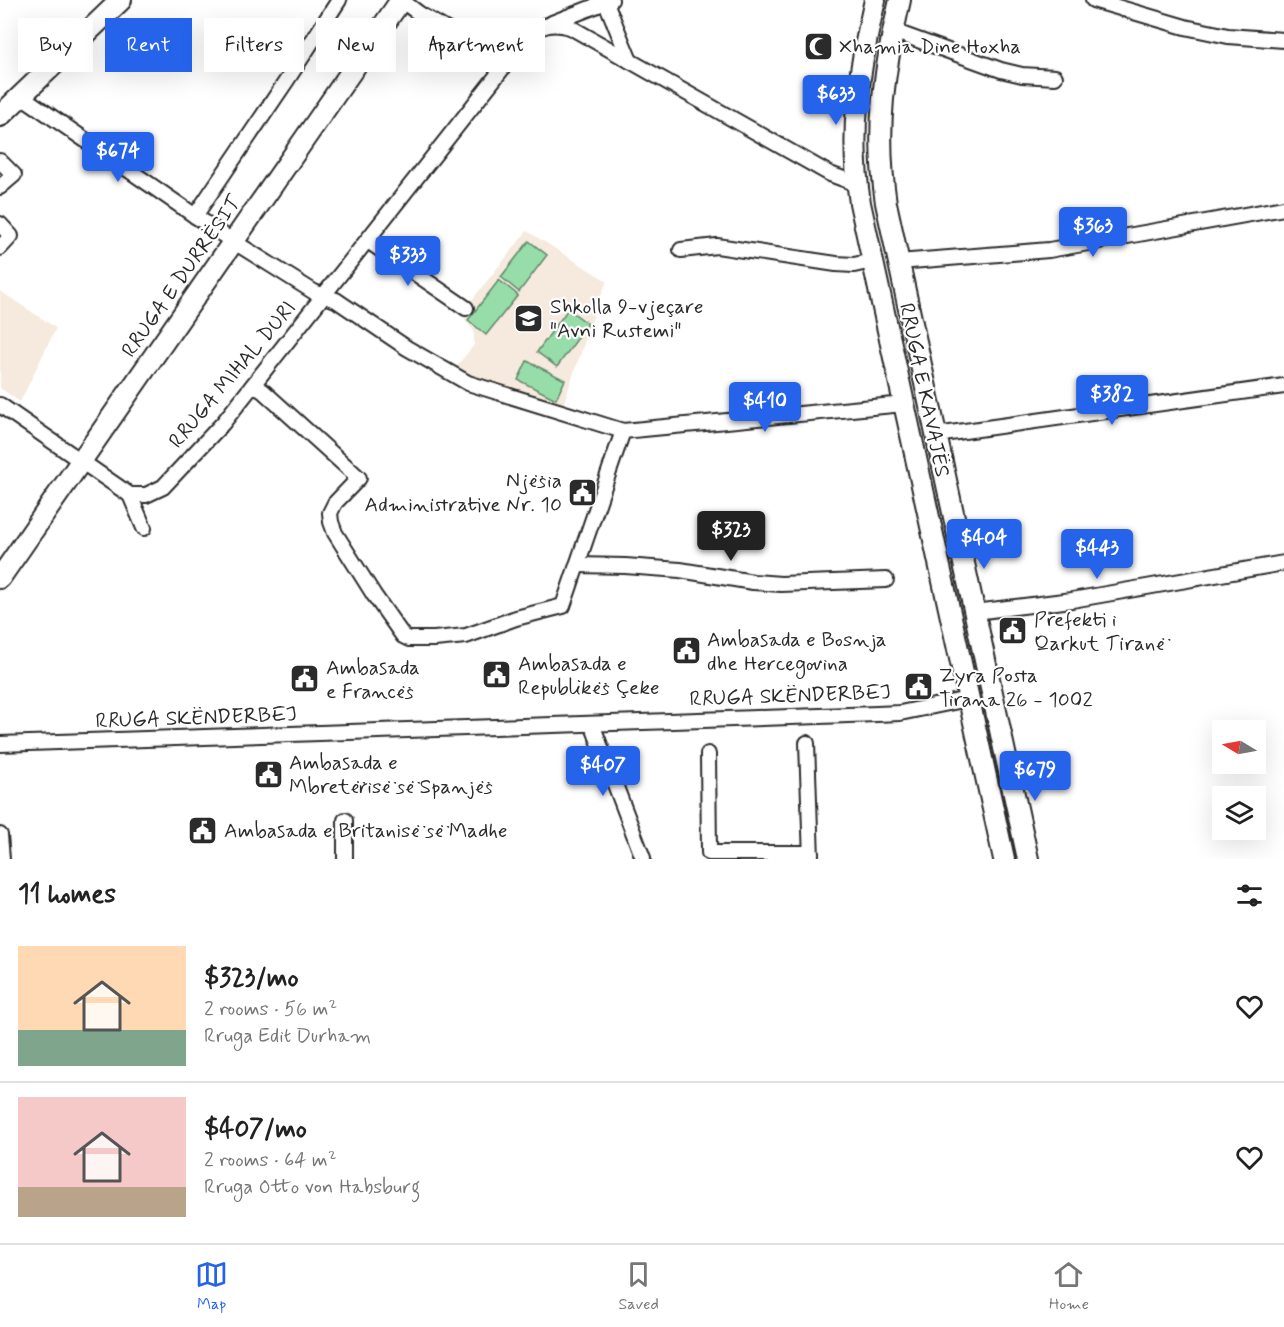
<!DOCTYPE html>
<html lang="en">
<head>
<meta charset="utf-8">
<style>
  body { margin:0; font-family:Mynerve,sans-serif; background:#f2f2f2; color:#222; height:100vh; display:flex; flex-direction:column; font-size:22px; white-space:nowrap }
  * { box-sizing:border-box; margin:0 }
  p { font-size:20px; color:#767676 }
  .icon { flex:none; width:33px; height:33px; fill:none; stroke:currentColor; stroke-width:2; stroke-linecap:round; stroke-linejoin:round }
  .map { position:relative; height:859px; overflow:hidden }
  .details { display:flex; flex-direction:column; background:#fff; flex:1 }
  .details>* { flex:none }
  .hud { position:absolute; left:18px; top:18px; width:600px; height:54px; display:flex; gap:12px }
  .needle { width:39px; rotate:280deg }
  .tools { position:absolute; left:1212px; top:720px; display:grid; gap:12px }
  .tools a { display:grid; place-items:center; width:54px; height:54px; border-radius:0px; background:#fff; box-shadow:0 6px 24px #0002; font-size:30px }
  .price { position:absolute; translate:-50% -51px; padding:0 14px; border-radius:6px; background:#2563eb; color:#fff; font-size:20px; line-height:39px; filter:drop-shadow(0 2px 3px #0008) }
  .price::after { content:''; position:absolute; left:50%; top:36px; width:18px; height:14px; margin-left:-9px; background:inherit; clip-path:polygon(0 0,100% 0,50% 100%) }
  .price.on { background:#222; color:#fff }
  ul { padding:0; list-style:none }
  li { display:flex; align-items:center; gap:18px; height:150px; padding:0 18px }
  li+li { border-top:2px solid #e0e0e0 }
  li span { display:grid; place-items:center; flex:none; width:168px; height:120px; border-radius:0px; color:#555 }
  li>.icon { margin-inline-start:auto }
  span .icon { width:72px; height:72px; fill:#fffc; stroke-width:1 }
  li b { font-size:26px }
  h2 { display:flex; justify-content:space-between; align-items:center; height:72px; padding:0 18px; font-size:26px }
  .pill { padding:0 21px; border-radius:0px; background:#fff; box-shadow:0 6px 24px #0002; font-size:21px; line-height:54px }
  .pill.on { background:#2563eb; color:#fff }
  .dock { display:flex; justify-content:space-around; align-items:center; height:84px; border-top:2px solid #e0e0e0; background:#fff; font-size:16px; color:#767676 }
  .dock a { display:grid; justify-items:center; gap:3px }
  .dock .on { color:#2563eb }
  .map>svg:first-child { display:block }
  .built { fill:#f5eadd }
  .green { fill:#97ddaa; stroke:#61846a; stroke-width:1.5 }
  .lines { fill:none; stroke-linecap:round; stroke-linejoin:round }
  .street-casing { stroke:#2b2b2b; stroke-width:18 }
  .secondary-casing { stroke:#2b2b2b; stroke-width:24 }
  .street { stroke:#fff; stroke-width:14 }
  .secondary { stroke:#fff; stroke-width:20 }
  .labels { text-anchor:middle; stroke-width:4.5; stroke-linejoin:round; paint-order:stroke }
  .poi-label { font-size:21px; fill:#2b2b2b; stroke:#fff; text-anchor:start }
  .street-label { font-size:21px; fill:#2b2b2b; stroke:#fff }
</style>
</head>
<body>
<div class="map">
<svg width="1284" height="859" viewBox="0 0 1284 859">
  <rect width="100%" height="100%" fill="#fff"/>
  <filter id="ink" filterUnits="userSpaceOnUse"><feTurbulence type="fractalNoise" baseFrequency=".0167" numOctaves="2"/><feDisplacementMap in="SourceGraphic" scale="12" xChannelSelector="R" yChannelSelector="G"/><feConvolveMatrix kernelMatrix="1 2 1 2 8 2 1 2 1" color-interpolation-filters="sRGB"/></filter>
  <g filter="url(#ink)">
    <g class="built">
      <polygon points="527,231 607,281 593,317 563,405 475,379 456,367 474,345 474,331 465,320 464,310"/>
      <polygon points="0,291 56,328 20,402 0,388"/>
    </g>
    <g class="green">
      <polygon points="529,241 547,255 519,292 501,277"/>
      <polygon points="499,280 518,295 486,335 468,320"/>
      <polygon points="568,309 588,324 557,367 537,352"/>
      <polygon points="527,361 565,380 556,399 518,380"/>
    </g>
    <g class="lines">
      <defs>
        <g id="street">
          <polyline points="401,0 421,15 506,64"/>
          <polyline points="605,0 630,61"/>
          <polyline points="1093,0 1185,27 1228,36 1284,40"/>
          <polyline points="552,23 611,0"/>
          <polyline points="893,31 1001,70 1022,75 1055,77"/>
          <polyline points="20,95 220,233 314,292 336,300 407,348 468,383 623,431 904,404"/>
          <polyline points="0,161 14,175 0,187"/>
          <polyline points="195,216 287,80 339,0"/>
          <polyline points="0,224 11,236 0,248"/>
          <polyline points="368,241 466,308"/>
          <polyline points="681,250 717,246 836,264 854,265 872,261"/>
          <polyline points="898,262 1049,250 1284,208"/>
          <polyline points="253,385 263,391 359,478 335,503 330,513 331,522 335,533 374,595 403,636 409,639 434,639 466,636 516,618 563,606 623,431"/>
          <path d="M0 405 130 495H146L163 487 223 423 506 64C526 41 536 16 570 27L830 174 857 184"/>
          <polyline points="936,435 1284,386"/>
          <polyline points="130,495 144,528"/>
          <polyline points="577,565 625,566 680,570 753,582 781,584 886,580"/>
          <polyline points="975,612 1072,600 1284,563"/>
          <polyline points="592,724 643,858"/>
          <polyline points="807,743 811,859"/>
          <polyline points="0,744 877,714 900,713 968,699"/>
          <polyline points="708,754 709,853 811,853"/>
          <polyline points="0,835 2,859"/>
          <polyline points="345,859 345,820"/>
        </g>
        <g id="secondary">
          <path d="M875 0C859 69 849 131 860 203L1004 859"/>
          <path d="M900 0C884 70 875 130 886 203L1028 859"/>
          <polyline points="0,116 121,0"/>
          <polyline points="0,578 401,0"/>
        </g>
      </defs>
      <use href="#street" class="street-casing"/>
      <use href="#secondary" class="secondary-casing"/>
      <use href="#street" class="street"/>
      <use href="#secondary" class="secondary"/>
    </g>
  </g>
  <defs>
    <symbol id="mosque-square" viewBox="-11 -11 22 22"><rect x="-9" y="-9" width="18" height="18" rx="4" fill="#2b2b2b" stroke="#fff"/><path d="M3.5-4.9A6 6 0 1 0 3.5 4.9A5 5 0 1 1 3.5-4.9Z" fill="#fff"/></symbol>
    <symbol id="school-square" viewBox="-11 -11 22 22"><rect x="-9" y="-9" width="18" height="18" rx="4" fill="#2b2b2b" stroke="#fff"/><path d="M0-5L7-2L0 1L-7-2ZM-4 1L0 2.5L4 1V4Q0 6-4 4Z" fill="#fff"/></symbol>
    <symbol id="civic-square" viewBox="-11 -11 22 22"><rect x="-9" y="-9" width="18" height="18" rx="4" fill="#2b2b2b" stroke="#fff"/><path d="M-.6-6.5H3V-4.5H.6V-3L4-1V1h2V6H-6V1h2V-1L-.6-3ZM-1.2 2.5V6h2.4V2.5Z" fill="#fff"/></symbol>
  </defs>
  <g fill-rule="evenodd">
    <use href="#mosque-square" x="802" y="30" width="33" height="33"/>
    <use href="#school-square" x="512" y="302" width="33" height="33"/>
    <use href="#civic-square" x="566" y="476" width="33" height="33"/>
    <use href="#civic-square" x="996" y="614" width="33" height="33"/>
    <use href="#civic-square" x="670" y="634" width="33" height="33"/>
    <use href="#civic-square" x="480" y="658" width="33" height="33"/>
    <use href="#civic-square" x="288" y="662" width="33" height="33"/>
    <use href="#civic-square" x="902" y="670" width="33" height="33"/>
    <use href="#civic-square" x="252" y="758" width="33" height="33"/>
    <use href="#civic-square" x="186" y="814" width="33" height="33"/>
  </g>
  <g class="labels">
    <g class="poi-label">
      <text x="839" y="53">Xhamia Dine Hoxha</text>
      <text x="550" y="313">Shkolla 9-vjeçare<tspan x="550" dy="24">"Avni Rustemi"</tspan></text>
      <text x="562" y="487" text-anchor="end">Njësia<tspan x="562" dy="24">Administrative Nr. 10</tspan></text>
      <text x="1034" y="626">Prefekti i<tspan x="1034" dy="24">Qarkut Tiranë</tspan></text>
      <text x="707" y="646">Ambasada e Bosnja<tspan x="707" dy="24">dhe Hercegovina</tspan></text>
      <text x="518" y="670">Ambasada e<tspan x="518" dy="24">Republikës Çeke</tspan></text>
      <text x="326" y="674">Ambasada<tspan x="326" dy="24">e Francës</tspan></text>
      <text x="939" y="682">Zyra Posta<tspan x="939" dy="24">Tirana 26 - 1002</tspan></text>
      <text x="289" y="769">Ambasada e<tspan x="289" dy="24">Mbretërisë së Spanjës</tspan></text>
      <text x="224" y="837">Ambasada e Britanisë së Madhe</text>
    </g>
    <g class="street-label">
      <text transform="translate(181 276) rotate(-55)" y="7">RRUGA E DURRËSIT</text>
      <text transform="translate(232 374) rotate(-50)" y="7">RRUGA MIHAL DURI</text>
      <text transform="translate(925 390) rotate(78)" y="7">RRUGA E KAVAJËS</text>
      <text transform="translate(790 695) rotate(-2)" y="7">RRUGA SKËNDERBEJ</text>
      <text transform="translate(196 717) rotate(-2)" y="7">RRUGA SKËNDERBEJ</text>
    </g>
  </g>
</svg>
<div class="tools">
<a><svg class="needle" viewBox="-14 -14 28 28"><path d="M0-13l5 13h-10z" fill="#e53935"/><path d="M0 13l5-13h-10z" fill="#767676"/></svg></a>
<a><svg class="icon" aria-label="layers" viewBox="0 0 24 24"><path d="M12 4l9 5-9 5-9-5zM3 14l9 5 9-5"/></svg></a>
</div>
<b class="price" style="left:836px;top:126px">$633</b>
<b class="price" style="left:118px;top:183px">$674</b>
<b class="price" style="left:1093px;top:258px">$363</b>
<b class="price" style="left:408px;top:287px">$333</b>
<b class="price" style="left:1112px;top:426px">$382</b>
<b class="price" style="left:765px;top:433px">$410</b>
<b class="price on" style="left:731px;top:562px">$323</b>
<b class="price" style="left:984px;top:570px">$404</b>
<b class="price" style="left:1097px;top:580px">$443</b>
<b class="price" style="left:603px;top:797px">$407</b>
<b class="price" style="left:1035px;top:802px">$679</b>
<div class="hud">
<a class="pill">Buy</a>
<a class="pill on">Rent</a>
<a class="pill">Filters</a>
<a class="pill">New</a>
<a class="pill">Apartment</a>
</div>
</div>
<section class="details">
<h2>11 homes<svg class="icon" aria-label="filters" viewBox="0 0 24 24"><path d="M4 7h16M4 17h16"/><circle cx="9" cy="7" r="2"/><circle cx="15" cy="17" r="2"/></svg></h2>
<ul>
<li><span style="background:linear-gradient(#ffd9b3 70%,#7fa58c 0)"><svg class="icon" aria-label="home" viewBox="0 0 24 24"><path d="M3 11l9-7 9 7M6 9v11h12V9"/></svg></span><div><b>$323/mo</b><p>2 rooms · 56 m²</p><p>Rruga Edit Durham</p></div><svg class="icon" aria-label="heart" viewBox="0 0 24 24"><path d="M12 20l-8-8c-3-5 5-10 8-4 3-6 11-1 8 4z"/></svg></li>
<li><span style="background:linear-gradient(#f6c9c9 75%,#b9a48a 0)"><svg class="icon" aria-label="home" viewBox="0 0 24 24"><path d="M3 11l9-7 9 7M6 9v11h12V9"/></svg></span><div><b>$407/mo</b><p>2 rooms · 64 m²</p><p>Rruga Otto von Habsburg</p></div><svg class="icon" aria-label="heart" viewBox="0 0 24 24"><path d="M12 20l-8-8c-3-5 5-10 8-4 3-6 11-1 8 4z"/></svg></li>
</ul>
</section>
<nav class="dock">
<a class="on"><svg class="icon" aria-label="map" viewBox="0 0 24 24"><path d="M3 6l6-2 6 2 6-2v14l-6 2-6-2-6 2zM9 4v14M15 6v14"/></svg>Map</a>
<a><svg class="icon" aria-label="saved" viewBox="0 0 24 24"><path d="M7 4h10v16l-5-4-5 4z"/></svg>Saved</a>
<a><svg class="icon" aria-label="home" viewBox="0 0 24 24"><path d="M3 11l9-7 9 7M6 9v11h12V9"/></svg>Home</a>
</nav>
</body>
</html>
